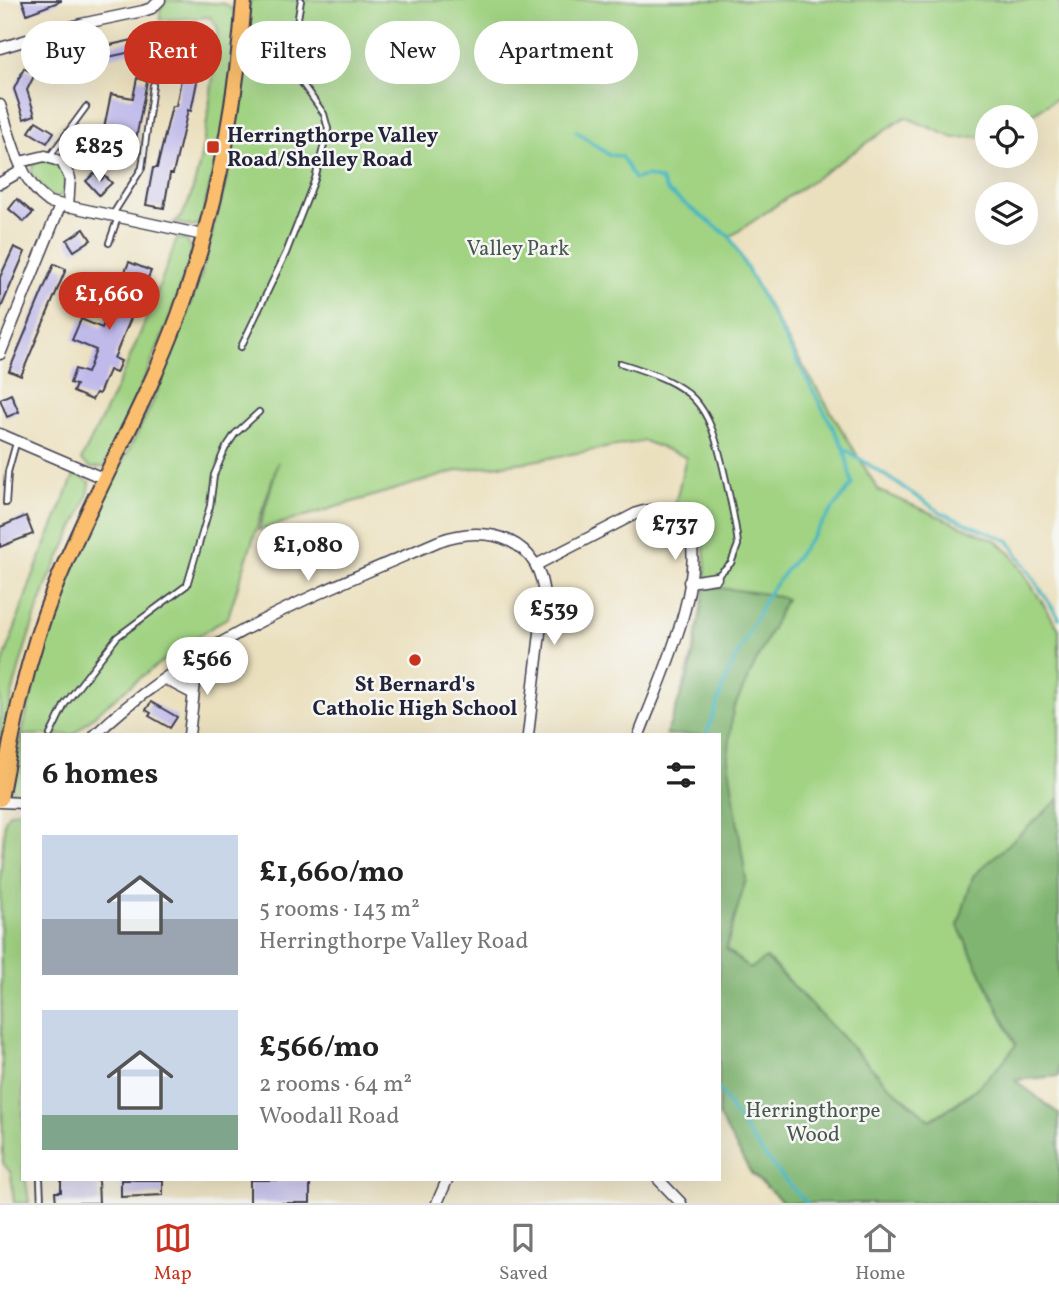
<!DOCTYPE html>
<html lang="en">
<head>
<meta charset="utf-8">
<style>
  body { margin:0; font-family:Vollkorn,serif; background:#f2f2f2; color:#222; height:100vh; display:flex; flex-direction:column; font-size:26px; white-space:nowrap }
  * { box-sizing:border-box; margin:0 }
  p { font-size:23px; color:#767676 }
  .icon { flex:none; width:38px; height:38px; fill:none; stroke:currentColor; stroke-width:2; stroke-linecap:round; stroke-linejoin:round }
  .map { position:relative; flex:1; overflow:hidden }
  .drawer { position:absolute; left:21px; top:733px; width:700px; height:448px; display:flex; flex-direction:column; background:#fff; border-radius:0px; box-shadow:0 7px 28px #0002 }
  .drawer>* { flex:none }
  .hud { position:absolute; left:21px; top:21px; width:700px; height:63px; display:flex; gap:14px }
  .fabs { position:absolute; left:975px; top:105px; display:grid; gap:14px }
  .fabs a { display:grid; place-items:center; width:63px; height:63px; border-radius:50%; background:#fff; box-shadow:0 7px 28px #0002; font-size:35px }
  .price { position:absolute; translate:-50% -60px; padding:0 16px; border-radius:24px; background:#fff; color:#222; font-size:23px; line-height:46px; filter:drop-shadow(0 2px 4px #0008) }
  .price::after { content:''; position:absolute; left:50%; top:42px; width:21px; height:16px; margin-left:-10px; background:inherit; clip-path:polygon(0 0,100% 0,50% 100%) }
  .price.current { background:#c8321e; color:#fff }
  ul { padding:0; list-style:none }
  li { display:flex; align-items:center; gap:21px; height:175px; padding:0 21px }
  li span { display:grid; place-items:center; flex:none; width:196px; height:140px; border-radius:0px; color:#555 }
  li>.icon { margin-inline-start:auto }
  span .icon { width:84px; height:84px; fill:#fffc; stroke-width:1 }
  li b { font-size:30px }
  h2 { display:flex; justify-content:space-between; align-items:center; height:84px; padding:0 21px; font-size:30px }
  .chip { padding:0 24px; border-radius:32px; background:#fff; box-shadow:0 7px 28px #0002; font-size:24px; line-height:63px }
  .chip.current { background:#c8321e; color:#fff }
  .tab-bar { display:flex; justify-content:space-around; align-items:center; height:98px; border-top:2px solid #e0e0e0; background:#fff; font-size:19px; color:#767676 }
  .tab-bar a { display:grid; justify-items:center; gap:4px }
  .tab-bar .current { color:#c8321e }
  .map>svg:first-child { display:block }
  .green { fill:#a1d383; stroke:#627a5f; stroke-width:2 }
  .forest { fill:#80b571; stroke:#516c56; stroke-width:2 }
  .lines { fill:none; stroke-linecap:round; stroke-linejoin:round }
  .stream { stroke:#47b6c0; stroke-width:3.5 }
  .building { fill:#c0baea }
  .service-casing { stroke:#403e4f; stroke-width:8 }
  .minor-casing { stroke:#403e4f; stroke-width:13 }
  .primary-casing { stroke:#403e4f; stroke-width:18 }
  .service { stroke:#fff; stroke-width:4.5 }
  .minor { stroke:#fff; stroke-width:10 }
  .primary { stroke:#fabe6e; stroke-width:14 }
  .poi-dot { fill:#c8321e; stroke:#f6f6f2; stroke-width:2.5 }
  .labels { text-anchor:middle; stroke-width:5; stroke-linejoin:round; paint-order:stroke }
  .poi-label { font-size:21px; font-weight:bold; fill:#22223b; stroke:#f6f6f2; text-anchor:start }
  .park-label { font-size:21px; fill:#485751; stroke:#f6f6f2 }
</style>
</head>
<body>
<div class="map">
<svg width="1059" height="1203" viewBox="0 0 1059 1203">
  <rect width="100%" height="100%" fill="#f6f6f2"/>
  <filter id="ink" filterUnits="userSpaceOnUse"><feTurbulence type="fractalNoise" baseFrequency=".0143" numOctaves="2"/><feDisplacementMap in="SourceGraphic" scale="14" xChannelSelector="R" yChannelSelector="G"/><feConvolveMatrix kernelMatrix="1 2 1 2 8 2 1 2 1" color-interpolation-filters="sRGB"/></filter>
  <filter id="wash" filterUnits="userSpaceOnUse"><feTurbulence type="fractalNoise" baseFrequency=".00686" numOctaves="4" result="noise"/><feDisplacementMap in="SourceGraphic" scale="28" xChannelSelector="R" yChannelSelector="G"/><feGaussianBlur stdDeviation="1.57" result="paint"/><feColorMatrix in="noise" values="0 0 0 0 0 0 0 0 0 0 0 0 0 0 0 0 0 1.4 0 .05"/><feComposite in="paint" operator="in"/></filter>
  <g filter="url(#wash)">
    <rect width="100%" height="100%" fill="#ebe0be"/>
    <g class="green">
      <path d="M167 0 225 4 235 11C241 74 216 160 201 222L193 227 174 222C201 212 215 60 218 28L210 17 160 20V10Z"/>
      <path d="M250 0H1059V97L1026 118 987 117V136L954 138 905 117 730 237 791 346 879 491 997 541 1012 555 1059 629V799L958 926 1016 1045C990 1080 968 1097 930 1120L887 1084 767 958 750 969 726 949 719 735H666C686 683 724 575 695 522 692 515 681 510 675 505L686 457 644 441 527 462 460 470 259 530 278 462 228 617C172 652 122 689 73 735H23V797L13 793 10 787 13 771 44 640 81 545 153 402 201 276 229 169 237 123Z"/>
      <path d="M46 159C63 167 66 173 65 192L57 198 49 196 31 173 34 163Z"/>
      <path d="M177 238 186 240 192 250C171 326 137 396 104 467L91 468 81 460C118 388 150 315 177 238Z"/>
      <path d="M75 473 90 482C91 501 54 564 46 587 26 640 9 698 0 754V672L32 578Z"/>
      <polygon points="23,809 23,1180 26,1180 29,1203 14,1203 11,1173 3,1163 0,881 5,820 9,813"/>
    </g>
    <path class="forest" d="M705 586 768 594 786 599 733 710 728 759 746 879 726 949 750 969 766 958 887 1084 930 1120C966 1100 992 1078 1016 1045L958 926 973 876 1059 799V1076L1015 1080 1059 1114V1203H784L751 1173 719 1117V735H666L690 673Z"/>
    <g class="lines">
      <g class="stream">
        <polyline points="576,131 609,155 621,156 634,179 647,176 661,180 667,191 730,237 844,448 852,484 768,594 728,674 706,735"/>
        <polyline points="845,449 942,513 1009,541 1059,618"/>
        <path d="M719 1089C742 1129 774 1170 807 1203"/>
      </g>
    </g>
    <g id="blocks">
      <g class="building">
        <polygon points="22,0 61,0 61,1 27,14"/>
        <polygon points="174,31 176,42 86,62 87,66 77,68 76,63 50,72 46,59"/>
        <polygon points="24,68 35,74 27,90 35,115 24,119 14,89"/>
        <polygon points="182,74 198,77 191,111 188,110 173,174 170,174 164,208 146,205 153,168 157,168 172,106 176,106"/>
        <polygon points="137,78 147,81 133,155 123,153 127,132 104,128 111,94 133,98"/>
        <polygon points="36,121 54,132 47,143 29,132"/>
        <polygon points="75,138 90,153 82,162 67,147"/>
        <polygon points="95,173 101,180 105,176 112,183 99,195 86,181"/>
        <polygon points="17,199 33,213 24,222 9,209"/>
        <polygon points="84,229 91,240 74,251 67,240"/>
        <polygon points="14,247 25,252 0,310 0,277"/>
        <polygon points="129,262 151,271 114,358 121,361 116,373 109,370 99,394 96,393 92,400 73,392 76,385 70,383 75,369 87,373 96,350 72,340 81,319 102,328 111,307 105,305 112,289 117,291"/>
        <polygon points="54,264 66,269 21,376 9,371"/>
        <polygon points="11,394 19,412 7,417 0,399"/>
        <polygon points="26,516 33,534 0,547 0,527"/>
        <polygon points="151,702 177,717 170,728 149,716 151,713 146,710"/>
        <polygon points="61,1180 98,1180 99,1203 56,1203 55,1192 61,1192"/>
        <polygon points="121,1180 163,1180 163,1195 121,1197"/>
        <rect x="250" y="1180" width="60" height="23"/>
      </g>
    </g>
  </g>
  <g filter="url(#ink)">
    <use href="#blocks" fill-opacity="0" stroke="#403e4f" stroke-width="2"/>
    <g class="lines">
      <defs>
        <g id="service">
          <polyline points="50,156 86,107"/>
          <polyline points="113,214 142,168 153,85"/>
          <polyline points="109,243 118,217"/>
          <polyline points="241,347 286,253 315,179 328,129 324,114 299,79 291,59 301,0"/>
          <path d="M620 363C695 386 708 399 725 476 730 499 736 522 738 545L731 563 716 577"/>
          <polyline points="6,503 8,472 16,443"/>
          <polyline points="50,735 65,704 117,637 187,585 210,506 214,475 225,449 235,434 259,412"/>
          <polyline points="40,1180 41,1203"/>
        </g>
        <g id="minor">
          <polyline points="0,48 81,24 143,11 152,8 160,0"/>
          <path d="M0 105C11 138 19 181 49 202L203 235"/>
          <polyline points="20,162 45,156 62,162 70,178 68,207"/>
          <polyline points="0,183 23,170"/>
          <polyline points="0,354 60,206"/>
          <polyline points="0,434 105,479"/>
          <path d="M536 565 637 513C657 507 670 508 686 523 711 575 658 684 639 735"/>
          <polyline points="689,582 716,578"/>
          <polyline points="165,679 192,693"/>
          <path d="M95 735C191 642 319 593 439 541 488 523 542 539 544 599L528 735"/>
          <polyline points="189,735 198,656"/>
          <polyline points="0,802 23,803"/>
          <polyline points="659,1180 681,1203"/>
          <polyline points="437,1203 447,1180"/>
        </g>
        <path id="primary" d="M0 799C13 728 27 657 54 590 91 496 144 410 179 315 216 213 236 108 244 0"/>
      </defs>
      <use href="#service" class="service-casing"/>
      <use href="#minor" class="minor-casing"/>
      <use href="#primary" class="primary-casing"/>
      <use href="#service" class="service"/>
      <use href="#minor" class="minor"/>
      <use href="#primary" class="primary"/>
    </g>
  </g>
  <g class="poi-dot">
    <rect x="206" y="140" width="14" height="14" rx="3.5"/>
    <circle cx="415" cy="660" r="7"/>
  </g>
  <g class="labels">
    <g class="poi-label">
      <text x="227" y="142">Herringthorpe Valley<tspan x="227" dy="24">Road/Shelley Road</tspan></text>
      <text x="415" y="691" text-anchor="middle">St Bernard's<tspan x="415" dy="24">Catholic High School</tspan></text>
    </g>
    <g class="park-label">
      <text x="518" y="255">Valley Park</text>
      <text x="813" y="1117">Herringthorpe<tspan x="813" dy="24">Wood</tspan></text>
    </g>
  </g>
</svg>
<div class="fabs">
<a><svg class="icon" aria-label="locate" viewBox="0 0 24 24"><circle cx="12" cy="12" r="6"/><path d="M12 2v4M12 18v4M2 12h4M18 12h4"/></svg></a>
<a><svg class="icon" aria-label="layers" viewBox="0 0 24 24"><path d="M12 4l9 5-9 5-9-5zM3 14l9 5 9-5"/></svg></a>
</div>
<b class="price" style="left:99px;top:184px">£825</b>
<b class="price current" style="left:109px;top:332px">£1,660</b>
<b class="price" style="left:675px;top:562px">£737</b>
<b class="price" style="left:308px;top:583px">£1,080</b>
<b class="price" style="left:554px;top:647px">£539</b>
<b class="price" style="left:207px;top:697px">£566</b>
<div class="hud">
<a class="chip">Buy</a>
<a class="chip current">Rent</a>
<a class="chip">Filters</a>
<a class="chip">New</a>
<a class="chip">Apartment</a>
</div>
<section class="drawer">
<h2>6 homes<svg class="icon" aria-label="filters" viewBox="0 0 24 24"><path d="M4 7h16M4 17h16"/><circle cx="9" cy="7" r="2"/><circle cx="15" cy="17" r="2"/></svg></h2>
<ul>
<li><span style="background:linear-gradient(#c9d6e8 60%,#9aa5b1 0)"><svg class="icon" aria-label="home" viewBox="0 0 24 24"><path d="M3 11l9-7 9 7M6 9v11h12V9"/></svg></span><div><b>£1,660/mo</b><p>5 rooms · 143 m²</p><p>Herringthorpe Valley Road</p></div></li>
<li><span style="background:linear-gradient(#c9d6e8 75%,#7fa58c 0)"><svg class="icon" aria-label="home" viewBox="0 0 24 24"><path d="M3 11l9-7 9 7M6 9v11h12V9"/></svg></span><div><b>£566/mo</b><p>2 rooms · 64 m²</p><p>Woodall Road</p></div></li>
</ul>
</section>
</div>
<nav class="tab-bar">
<a class="current"><svg class="icon" aria-label="map" viewBox="0 0 24 24"><path d="M3 6l6-2 6 2 6-2v14l-6 2-6-2-6 2zM9 4v14M15 6v14"/></svg>Map</a>
<a><svg class="icon" aria-label="saved" viewBox="0 0 24 24"><path d="M7 4h10v16l-5-4-5 4z"/></svg>Saved</a>
<a><svg class="icon" aria-label="home" viewBox="0 0 24 24"><path d="M3 11l9-7 9 7M6 9v11h12V9"/></svg>Home</a>
</nav>
</body>
</html>
